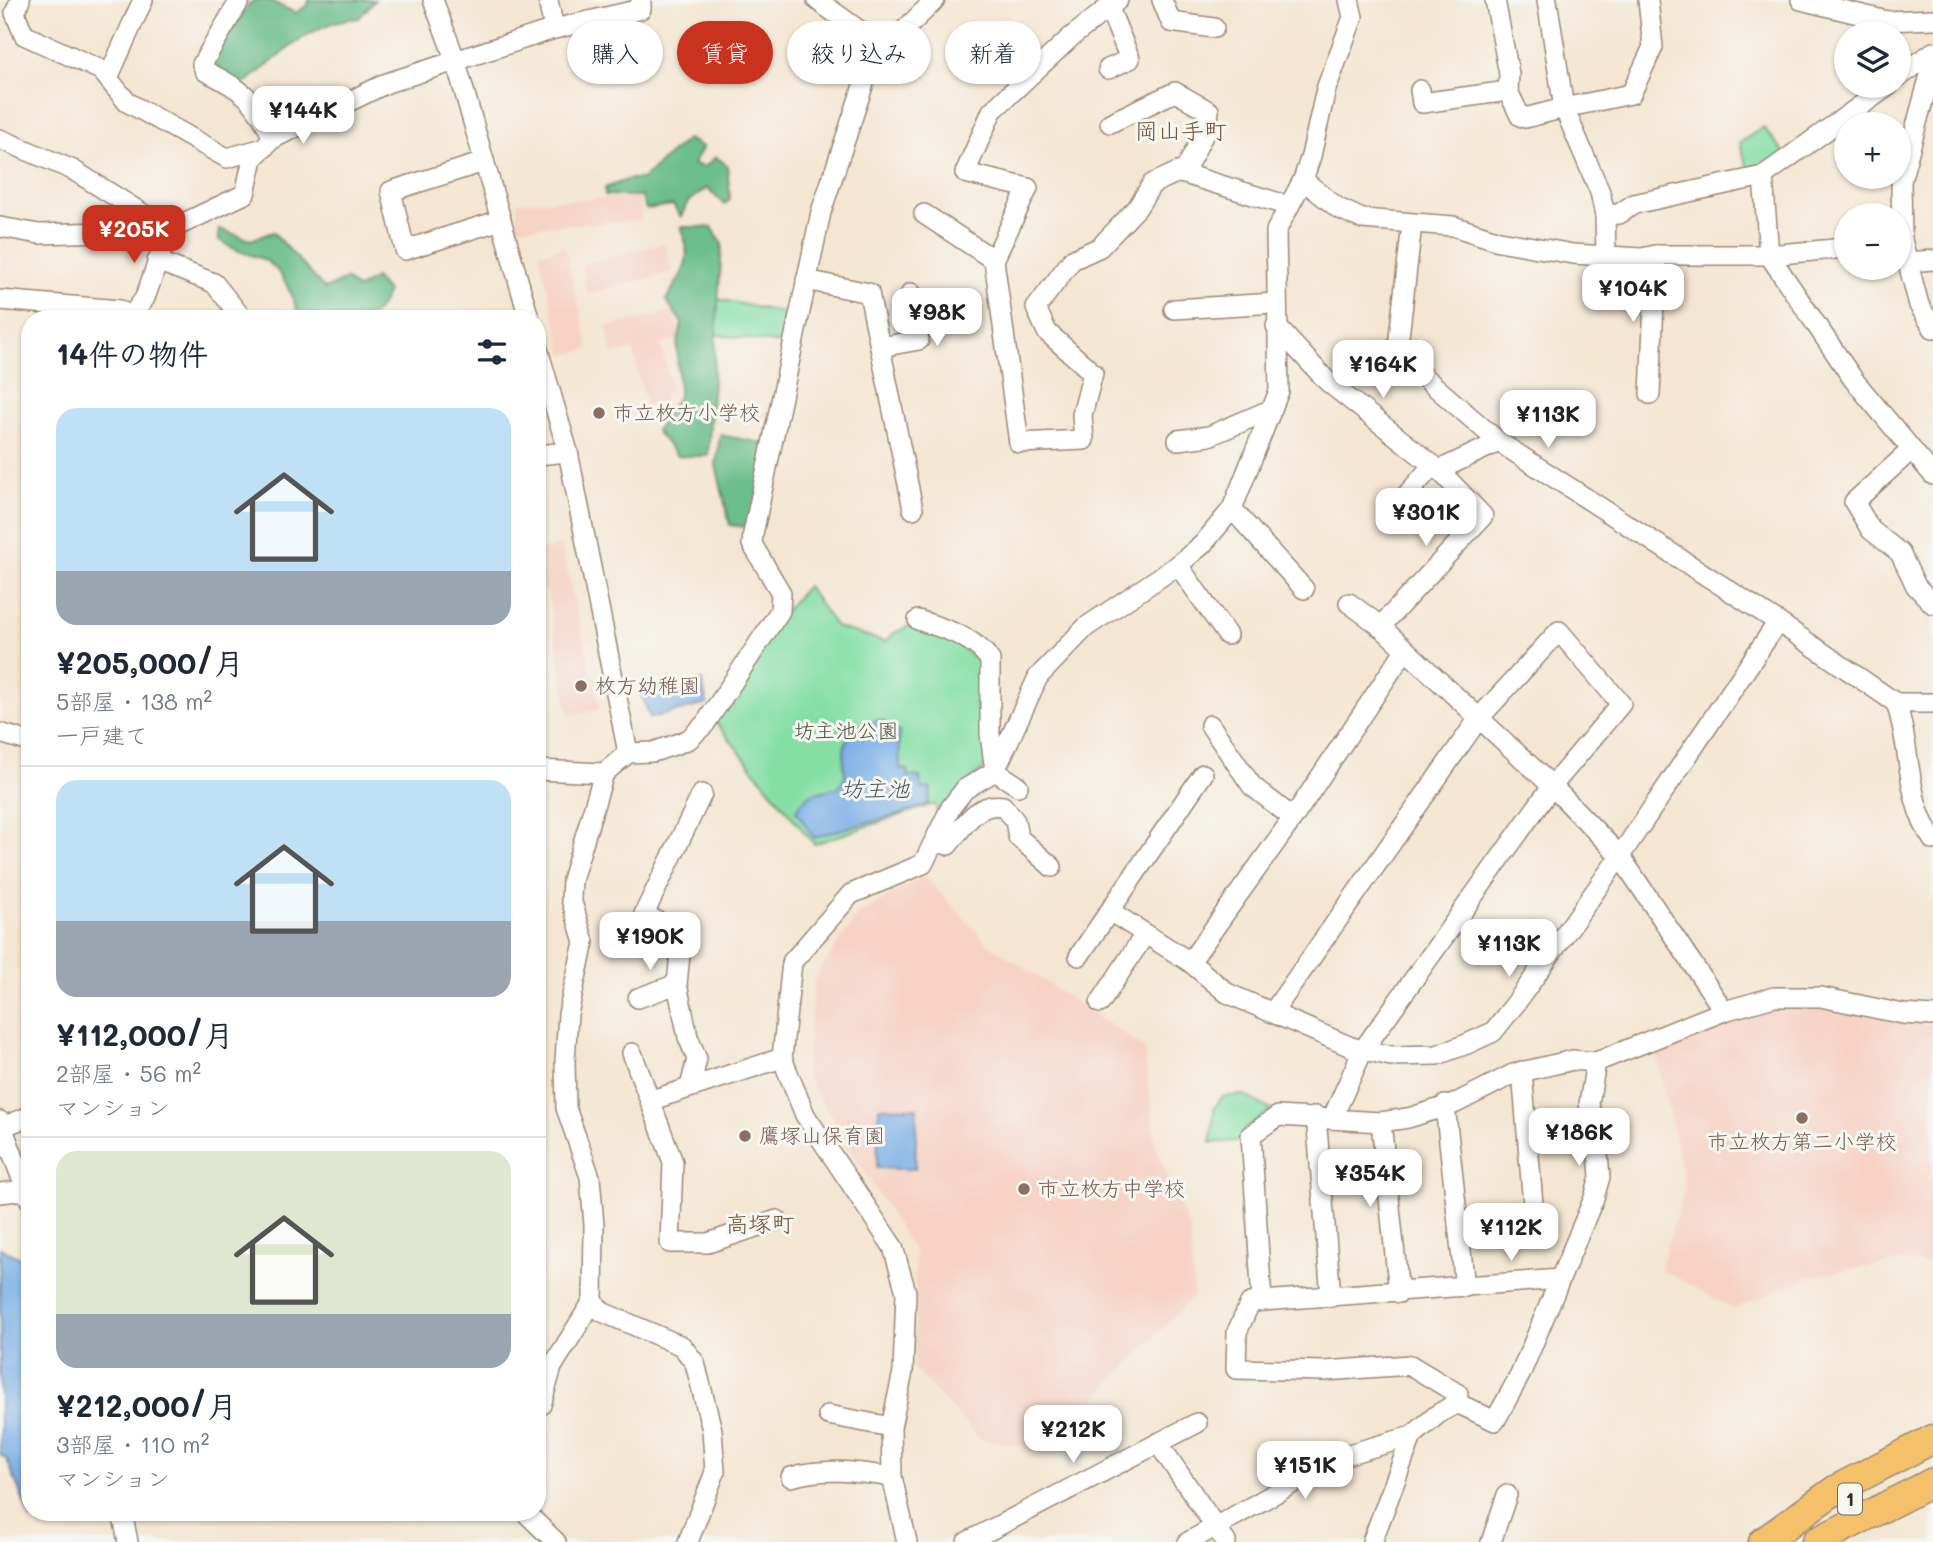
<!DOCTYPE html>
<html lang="ja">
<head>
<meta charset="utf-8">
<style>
  body { margin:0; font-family:Mali,"Klee One",sans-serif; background:#f6f6f7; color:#1f2937; height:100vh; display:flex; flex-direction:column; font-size:26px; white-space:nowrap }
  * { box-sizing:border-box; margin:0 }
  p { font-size:23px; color:#747a83 }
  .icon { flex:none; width:38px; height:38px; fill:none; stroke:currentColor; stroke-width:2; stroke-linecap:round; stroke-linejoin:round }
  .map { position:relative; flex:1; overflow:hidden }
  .panel { position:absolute; left:21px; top:310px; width:525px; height:1211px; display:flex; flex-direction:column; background:#fff; border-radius:28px; box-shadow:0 2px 5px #0004 }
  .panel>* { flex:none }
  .hud { position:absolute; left:567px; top:21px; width:665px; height:63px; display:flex; gap:14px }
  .fabs { position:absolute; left:1834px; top:21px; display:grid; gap:14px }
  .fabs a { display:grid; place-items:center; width:77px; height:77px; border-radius:50%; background:#fff; box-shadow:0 2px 5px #0004; font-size:35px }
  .price { position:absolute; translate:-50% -60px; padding:0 16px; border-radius:14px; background:#fff; color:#222; font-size:23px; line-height:46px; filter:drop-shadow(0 2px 4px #0008) }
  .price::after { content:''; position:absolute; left:50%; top:42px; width:21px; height:16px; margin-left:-10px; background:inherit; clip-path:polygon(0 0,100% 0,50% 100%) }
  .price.active { background:#c8321e; color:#fff }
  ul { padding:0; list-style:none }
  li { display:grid; align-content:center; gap:14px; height:371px; padding:0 35px }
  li+li { border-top:2px solid #e0e1e3 }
  li span { display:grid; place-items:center; height:217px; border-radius:21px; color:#555 }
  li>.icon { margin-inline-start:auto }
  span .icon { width:126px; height:126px; fill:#fffc; stroke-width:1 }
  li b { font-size:30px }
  h2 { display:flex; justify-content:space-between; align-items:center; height:84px; padding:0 35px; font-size:30px }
  .pill { padding:0 24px; border-radius:32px; background:#fff; box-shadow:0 2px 5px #0004; font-size:24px; line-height:63px }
  .pill.active { background:#c8321e; color:#fff }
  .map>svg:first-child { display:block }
  .built { fill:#f6d2c4 }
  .green { fill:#85dfa5; stroke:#608462; stroke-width:2 }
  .forest { fill:#6cbe8a; stroke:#547454; stroke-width:2 }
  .water { fill:#76ace4; stroke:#586b81; stroke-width:2 }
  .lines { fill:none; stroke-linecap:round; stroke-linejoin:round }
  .minor-casing { stroke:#988878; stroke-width:22 }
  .highway-casing { stroke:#988878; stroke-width:31 }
  .minor { stroke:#fff; stroke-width:19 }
  .highway { stroke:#f4c16a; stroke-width:28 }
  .education-dot { fill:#8d6e63; stroke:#f6f6f2; stroke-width:2.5 }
  .labels { text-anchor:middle; stroke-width:6; stroke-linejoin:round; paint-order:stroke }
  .shield { fill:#f6f6f2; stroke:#73675e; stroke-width:2 }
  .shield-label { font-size:19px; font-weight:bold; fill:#3b2a1e }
  .education-label { font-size:21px; fill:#785e54; stroke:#f6f6f2; text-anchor:start }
  .park-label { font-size:21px; fill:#4e5740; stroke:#f6f6f2 }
  .neighbourhood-label { font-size:23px; fill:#745437; stroke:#f6f6f2 }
  .water-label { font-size:23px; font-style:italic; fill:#505863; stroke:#f6f6f2 }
</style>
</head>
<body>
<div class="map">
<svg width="1933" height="1542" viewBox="0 0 1933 1542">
  <rect width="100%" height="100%" fill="#f6f6f2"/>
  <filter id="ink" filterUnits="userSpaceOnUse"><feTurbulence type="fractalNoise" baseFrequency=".0143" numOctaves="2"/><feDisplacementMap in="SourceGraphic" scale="14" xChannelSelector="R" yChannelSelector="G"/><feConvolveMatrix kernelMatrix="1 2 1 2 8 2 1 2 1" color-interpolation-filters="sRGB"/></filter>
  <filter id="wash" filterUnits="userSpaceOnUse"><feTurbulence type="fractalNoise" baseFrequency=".00686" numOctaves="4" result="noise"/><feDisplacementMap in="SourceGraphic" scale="28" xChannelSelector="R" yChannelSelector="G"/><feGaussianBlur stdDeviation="1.57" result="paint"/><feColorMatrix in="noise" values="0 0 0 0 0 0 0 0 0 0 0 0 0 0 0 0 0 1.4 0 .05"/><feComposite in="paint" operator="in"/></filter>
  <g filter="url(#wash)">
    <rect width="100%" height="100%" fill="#f4e6d2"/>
    <g class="built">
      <polygon points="640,197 641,220 517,228 517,202"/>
      <polygon points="665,243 672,272 588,294 581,265"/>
      <polygon points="565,247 589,349 563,355 539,253"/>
      <polygon points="673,311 680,340 661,344 672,391 664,393 665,401 646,405 633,350 612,355 606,327"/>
      <polygon points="561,545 600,709 569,716 547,591 537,592 537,551"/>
      <polygon points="924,876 986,942 1144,1048 1156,1147 1190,1230 1194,1296 1078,1416 1031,1447 980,1439 914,1369 915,1254 806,1076 814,978 859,914"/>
      <polygon points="1772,1006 1820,1006 1933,1025 1933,1264 1900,1262 1812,1276 1734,1309 1660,1269 1685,1188 1655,1048 1719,1020"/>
    </g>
    <g class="green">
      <polygon points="1763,127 1787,156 1750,177 1740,143"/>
      <polygon points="718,299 788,314 783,344 713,334"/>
      <polygon points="807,586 836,627 886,642 894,633 911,625 949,638 985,666 986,766 939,813 934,804 814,844 713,719 784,612"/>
      <polygon points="1244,1095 1271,1110 1245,1129 1238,1141 1211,1143 1214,1109 1222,1097"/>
    </g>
    <g class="forest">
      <path d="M257 0H269L295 13 308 5 309 0H375L359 18C310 20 279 59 241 86L208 66 250 3Z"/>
      <polygon points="687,139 703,147 693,164 704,167 716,157 727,165 730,200 724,204 707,188 688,202 681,217 673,205 646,209 641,196 605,195 605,188 629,179 642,179"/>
      <path d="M681 227H712L722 244 708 456H677L656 431 679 395 677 347 682 323 666 300C684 270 694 262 681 227Z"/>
      <path d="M219 229 251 240 273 232 325 289 346 279 357 289 375 278 388 292 378 310 367 318H300C293 298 283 266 260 258 242 252 235 251 219 240Z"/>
      <polygon points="720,435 767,444 754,528 730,525 716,465"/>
    </g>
    <g class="water">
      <polygon points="702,681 707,704 650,718 641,694"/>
      <path d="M881 720 899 732 900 769 907 770 908 776 920 777 921 788 931 789 929 803C892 820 852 824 814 838L796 811C807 790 819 793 839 787L845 776C840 744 845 726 881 720Z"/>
      <polygon points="879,1107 917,1108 915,1169 877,1168"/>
      <polygon points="0,1248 20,1258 30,1284 30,1512 50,1512 31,1519 7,1460 0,1454"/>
    </g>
  </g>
  <g filter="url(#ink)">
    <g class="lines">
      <defs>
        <g id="minor">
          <polyline points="20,0 15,13 24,35 101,70 127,102 227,158 264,148"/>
          <path d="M240 0 202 64 205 71C242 89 257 100 273 139"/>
          <polyline points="433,0 455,59 529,318"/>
          <polyline points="548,0 554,29"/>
          <polyline points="817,0 885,49"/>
          <polyline points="1118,0 1070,38 992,111 965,173 1028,188 994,260 1019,443 1084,440 1082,415 1093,373 1047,332 1036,308 1072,260 1100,247 1137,208 1152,184 1178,172 1289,206"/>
          <polyline points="1162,0 1171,22 1214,28"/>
          <polyline points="1495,0 1509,74 1508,91 1520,116 1525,118 1564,108 1600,192 1605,215 1606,255"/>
          <polyline points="1547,0 1564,108 1631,94 1653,47 1648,0"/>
          <polyline points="1801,0 1887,21 1933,19"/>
          <polyline points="1108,69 1130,59 1109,8"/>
          <polyline points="1899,77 1933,52"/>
          <polyline points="108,78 143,0"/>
          <polyline points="1420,90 1422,103 1508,91"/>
          <polyline points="1110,123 1175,92 1209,111 1207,128 1183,174"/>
          <polyline points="0,139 73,170 169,230"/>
          <polyline points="484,162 391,191 405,250 501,220"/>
          <polyline points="1763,176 1769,255 1853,379 1933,475"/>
          <polyline points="1303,180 1338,208 1362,219 1453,226 1499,241 1573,254 1642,258 1656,255 1769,255 1846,248"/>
          <polyline points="924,214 994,260"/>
          <polyline points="1605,215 1619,214 1634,204 1763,176 1888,86"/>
          <path d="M1412 224 1398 346 1403 359 1499 442 1778 622 1896 703C1912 749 1905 799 1933 840"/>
          <polyline points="0,227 39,234 169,230 245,194 253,158 272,139 387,83 554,29 641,9 641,0"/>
          <polyline points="1899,240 1902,240 1901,181 1933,64"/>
          <polyline points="1902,240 1919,305 1933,328"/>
          <polyline points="157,261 214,283 242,318"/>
          <polyline points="1908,262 1933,260"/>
          <polyline points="806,280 869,293 913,509"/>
          <polyline points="0,300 120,310 130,318"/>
          <polyline points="1174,309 1276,303"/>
          <polyline points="130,318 145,298 169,230"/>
          <polyline points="1276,326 1328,382 1439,470 1499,442"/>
          <polyline points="537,346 568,452 628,753"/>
          <polyline points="880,347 919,340 911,293"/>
          <polyline points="1650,394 1656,255"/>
          <polyline points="1178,440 1209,436 1272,409"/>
          <polyline points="1910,451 1854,502 1871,530 1900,553 1916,586 1933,604"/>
          <polyline points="537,455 568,452"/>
          <polyline points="1398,505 1433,465"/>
          <polyline points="1232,509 1304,589"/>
          <polyline points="1178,565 1227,635"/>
          <polyline points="1349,603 1379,625 1552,786 1620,856 1724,1011"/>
          <path d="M918 620C943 628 975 637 990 660V734L995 771 1018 786"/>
          <polyline points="1380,627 1483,516 1439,470"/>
          <polyline points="1896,703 1933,703"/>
          <polyline points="1210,725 1252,786 1293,818"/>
          <polyline points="0,733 30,742"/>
          <polyline points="537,770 604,773 628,753 653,752 677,744 689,739 705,724 780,611 781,593 752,544 753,534 821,212 866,77 885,49 935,0"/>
          <polyline points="604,773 572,880 571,899 584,942 568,1014 565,1061 566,1108 590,1177 594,1225 593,1301 602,1312 682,1346 695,1363 712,1430 715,1472 688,1542"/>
          <path d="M935 842 948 845C964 826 976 802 1003 806L1015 821 1018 837 1052 867"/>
          <polyline points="1111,912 1190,962 1227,993 1351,1047 1391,1056 1437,1055 1467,1044 1493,1032 1516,1003 1620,856 1778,622"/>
          <polyline points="1079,956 1203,774"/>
          <polyline points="1190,962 1293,818 1405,650"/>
          <polyline points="638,998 677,984"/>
          <polyline points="1100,1003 1145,934"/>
          <polyline points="1273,1012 1479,718 1559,631 1621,704 1552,786 1363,1050 1332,1119"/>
          <polyline points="632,1053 673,1162 670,1243 708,1243 777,1220"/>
          <polyline points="690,1087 697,1059 688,1037 677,984 682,935 644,914 702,794"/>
          <polyline points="652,1100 782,1058"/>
          <polyline points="1445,1105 1465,1287"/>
          <polyline points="1316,1116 1331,1297"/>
          <polyline points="0,1121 30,1200"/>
          <polyline points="1381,1122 1399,1293"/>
          <polyline points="2,1127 30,1116"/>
          <polyline points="0,1193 26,1190"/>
          <polyline points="1458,1225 1534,1217 1522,1071"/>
          <polyline points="1560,1279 1262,1301 1251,1135 1278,1116 1381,1122 1408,1118 1454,1104 1513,1074 1573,1060 1596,1062 1724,1011 1774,997 1821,997 1903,1014 1933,1016"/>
          <polyline points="1262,1301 1250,1303 1237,1332 1236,1369 1324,1371 1410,1365 1458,1394 1457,1403"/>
          <polyline points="537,1407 541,1405 552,1367 593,1301"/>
          <polyline points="828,1415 891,1427"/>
          <polyline points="1158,1443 1226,1542"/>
          <path d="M791 1477C825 1467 857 1472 892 1477"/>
          <polyline points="122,1512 128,1542"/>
          <polyline points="525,1512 556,1542"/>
          <polyline points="907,1542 892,1477 891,1427 903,1372 906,1292 893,1247 805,1115 782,1058 792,962 851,894 923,864 951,807 965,789 995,771 1038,677 1086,627 1178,565 1203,544 1232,509 1279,391 1276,231 1303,180 1311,156 1326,89 1353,17 1349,0"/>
          <polyline points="967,1542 1197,1423"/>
          <polyline points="1188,1542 1342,1456 1412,1436"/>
          <polyline points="1372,1542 1412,1436 1438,1414 1457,1403 1495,1421 1520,1375 1594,1198 1600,1177 1596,1130 1589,1104 1596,1062"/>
          <polyline points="1491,1542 1507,1495"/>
        </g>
        <g id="highway">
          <polyline points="1763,1542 1835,1490 1933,1439"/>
          <polyline points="1816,1542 1933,1482"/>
        </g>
      </defs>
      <use href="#minor" class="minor-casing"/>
      <use href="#highway" class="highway-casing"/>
      <use href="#minor" class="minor"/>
      <use href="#highway" class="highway"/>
    </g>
  </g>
  <g class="education-dot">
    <circle cx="599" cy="413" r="7"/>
    <circle cx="581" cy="686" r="7"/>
    <circle cx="1802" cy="1118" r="7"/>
    <circle cx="745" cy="1136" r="7"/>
    <circle cx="1024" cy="1189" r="7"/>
  </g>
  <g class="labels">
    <rect class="shield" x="1838" y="1483.5" width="24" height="31" rx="5"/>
    <g class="shield-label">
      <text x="1850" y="1506">1</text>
    </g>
    <g class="education-label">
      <text x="613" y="420">市立枚方小学校</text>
      <text x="595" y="693">枚方幼稚園</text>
      <text x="759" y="1143">鷹塚山保育園</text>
      <text x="1802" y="1149" text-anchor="middle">市立枚方第二小学校</text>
      <text x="1038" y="1196">市立枚方中学校</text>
    </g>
    <g class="park-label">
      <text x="846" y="738">坊主池公園</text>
    </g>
    <g class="neighbourhood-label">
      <text x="1181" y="139">岡山手町</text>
      <text x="760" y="1232">高塚町</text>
    </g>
    <g class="water-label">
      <text x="875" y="797">坊主池</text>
    </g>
  </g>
</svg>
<div class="fabs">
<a><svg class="icon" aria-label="layers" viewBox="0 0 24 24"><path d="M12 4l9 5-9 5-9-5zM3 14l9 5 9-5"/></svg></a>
<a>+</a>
<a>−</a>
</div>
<b class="price" style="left:303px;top:146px">¥144K</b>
<b class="price active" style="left:134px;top:265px">¥205K</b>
<b class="price" style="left:1633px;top:324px">¥104K</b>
<b class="price" style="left:937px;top:348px">¥98K</b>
<b class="price" style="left:1383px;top:400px">¥164K</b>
<b class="price" style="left:1548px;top:450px">¥113K</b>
<b class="price" style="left:1426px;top:548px">¥301K</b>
<b class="price" style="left:650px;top:972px">¥190K</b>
<b class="price" style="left:1509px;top:979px">¥113K</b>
<b class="price" style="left:1579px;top:1168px">¥186K</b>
<b class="price" style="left:1370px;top:1209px">¥354K</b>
<b class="price" style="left:1511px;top:1263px">¥112K</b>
<b class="price" style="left:1073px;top:1465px">¥212K</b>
<b class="price" style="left:1305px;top:1501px">¥151K</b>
<div class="hud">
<a class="pill">購入</a>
<a class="pill active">賃貸</a>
<a class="pill">絞り込み</a>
<a class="pill">新着</a>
</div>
<section class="panel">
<h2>14件の物件<svg class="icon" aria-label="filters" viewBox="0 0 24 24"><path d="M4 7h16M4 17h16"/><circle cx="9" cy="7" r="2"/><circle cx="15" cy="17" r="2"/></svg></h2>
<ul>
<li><span style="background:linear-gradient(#bfe0f5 75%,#9aa5b1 0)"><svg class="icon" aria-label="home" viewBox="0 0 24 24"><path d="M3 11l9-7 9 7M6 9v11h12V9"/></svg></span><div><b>¥205,000/月</b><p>5部屋 · 138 m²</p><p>一戸建て</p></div></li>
<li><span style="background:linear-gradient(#bfe0f5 65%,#9aa5b1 0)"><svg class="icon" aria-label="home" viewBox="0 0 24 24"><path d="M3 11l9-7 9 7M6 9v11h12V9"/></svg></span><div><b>¥112,000/月</b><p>2部屋 · 56 m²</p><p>マンション</p></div></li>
<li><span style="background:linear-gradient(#dfe7d0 75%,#9aa5b1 0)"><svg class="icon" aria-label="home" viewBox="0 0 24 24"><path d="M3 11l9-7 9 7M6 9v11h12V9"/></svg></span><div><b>¥212,000/月</b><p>3部屋 · 110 m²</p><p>マンション</p></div></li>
</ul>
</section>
</div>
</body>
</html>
